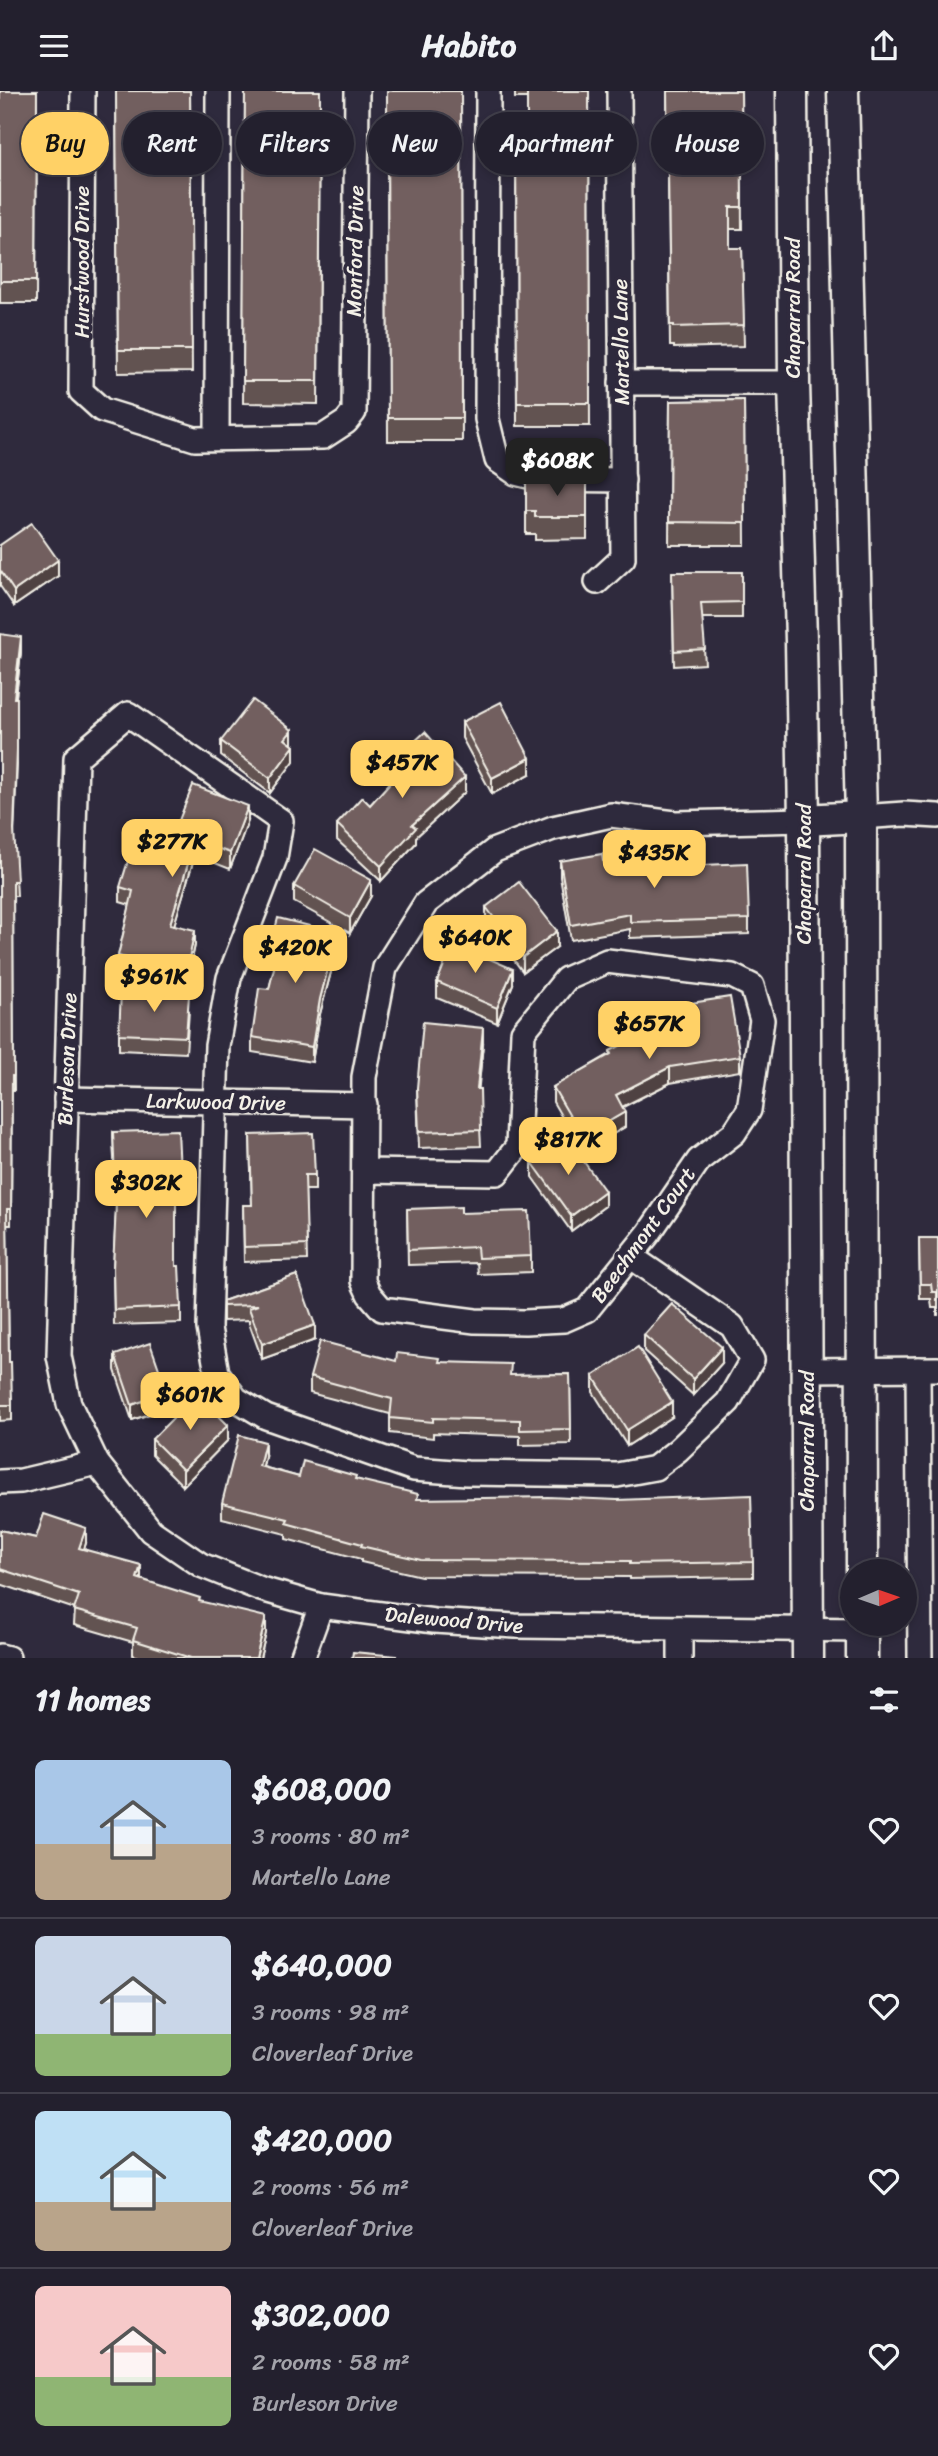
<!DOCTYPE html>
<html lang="en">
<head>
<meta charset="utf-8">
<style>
  body { margin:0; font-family:Sriracha,sans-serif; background:#2b2836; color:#f1f3f6; height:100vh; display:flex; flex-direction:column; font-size:26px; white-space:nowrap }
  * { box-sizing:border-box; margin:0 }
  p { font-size:23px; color:#a3a3aa }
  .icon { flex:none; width:38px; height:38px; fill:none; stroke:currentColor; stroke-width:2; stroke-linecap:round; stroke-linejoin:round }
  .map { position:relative; height:1567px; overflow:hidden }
  .side { display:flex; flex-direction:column; background:#23202e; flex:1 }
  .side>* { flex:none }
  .guide { position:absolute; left:21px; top:21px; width:896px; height:63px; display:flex; gap:14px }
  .needle { width:46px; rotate:88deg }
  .controls { position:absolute; left:840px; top:1468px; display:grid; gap:14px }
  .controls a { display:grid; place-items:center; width:77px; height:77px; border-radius:50%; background:#23202e; box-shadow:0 4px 10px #0003,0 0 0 2px #403e4a; font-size:35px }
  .price { position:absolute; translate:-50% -60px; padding:0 16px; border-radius:14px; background:#ffd166; color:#111; font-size:23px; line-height:46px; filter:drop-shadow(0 2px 4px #0008) }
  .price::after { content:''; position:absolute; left:50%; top:42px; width:21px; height:16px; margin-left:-10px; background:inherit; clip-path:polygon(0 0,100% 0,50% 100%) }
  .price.current { background:#222; color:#fff }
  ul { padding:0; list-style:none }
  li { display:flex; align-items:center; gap:21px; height:175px; padding:0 35px }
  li+li { border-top:2px solid #403e4a }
  li span { display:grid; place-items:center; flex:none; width:196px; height:140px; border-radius:10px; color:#555 }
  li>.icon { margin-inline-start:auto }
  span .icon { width:84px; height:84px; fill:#fffc; stroke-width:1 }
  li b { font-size:30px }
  h2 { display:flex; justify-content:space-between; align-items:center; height:84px; padding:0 35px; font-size:30px }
  .pill { padding:0 24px; border-radius:32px; background:#23202e; box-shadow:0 4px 10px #0003,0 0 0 2px #403e4a; font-size:24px; line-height:63px }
  .pill.current { background:#ffd166; color:#111 }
  header { display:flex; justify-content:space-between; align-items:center; height:91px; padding:0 35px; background:#23202e; font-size:32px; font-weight:700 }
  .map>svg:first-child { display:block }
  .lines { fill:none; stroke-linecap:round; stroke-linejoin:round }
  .minor-casing { stroke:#f4f1e8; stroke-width:28 }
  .major-casing { stroke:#f4f1e8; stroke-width:35 }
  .minor { stroke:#2f2a3d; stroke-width:23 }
  .major { stroke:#2f2a3d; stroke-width:30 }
  .wall { fill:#625251; stroke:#f4f1e8; stroke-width:2 }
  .shaded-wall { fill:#504242; stroke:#f4f1e8; stroke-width:2 }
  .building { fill:#725f5e; stroke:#f4f1e8; stroke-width:2 }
  .labels { text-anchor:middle; stroke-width:7; stroke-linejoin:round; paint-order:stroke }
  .street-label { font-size:21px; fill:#f4f1e8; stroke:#2f2a3d }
</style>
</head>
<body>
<header><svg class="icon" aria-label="menu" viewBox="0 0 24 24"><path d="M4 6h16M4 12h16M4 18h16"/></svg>Habito<svg class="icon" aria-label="share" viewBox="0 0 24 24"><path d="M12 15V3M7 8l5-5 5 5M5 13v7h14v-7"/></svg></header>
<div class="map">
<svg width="938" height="1567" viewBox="0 0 938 1567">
  <rect width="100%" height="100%" fill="#2f2a3d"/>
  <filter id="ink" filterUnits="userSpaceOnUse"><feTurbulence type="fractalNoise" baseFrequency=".0143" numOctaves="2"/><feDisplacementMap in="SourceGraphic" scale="14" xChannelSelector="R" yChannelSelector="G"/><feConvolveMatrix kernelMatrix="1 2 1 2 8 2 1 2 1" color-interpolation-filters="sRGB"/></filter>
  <g filter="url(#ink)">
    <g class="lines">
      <defs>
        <g id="minor">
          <polyline points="83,0 81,300 102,319 195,348 323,346 346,331 354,321 357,0"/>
          <polyline points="488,0 487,328 497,369 516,382 540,388 623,389"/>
          <polyline points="621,292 794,292"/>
          <polyline points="217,347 218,0"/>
          <polyline points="597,491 623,467 619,0"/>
          <polyline points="861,726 904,723 938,725"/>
          <polyline points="66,1008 365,1014"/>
          <polyline points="364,1080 497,1082 518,1055 523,941 566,888 607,870 732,885 752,895 762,929 749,1019 734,1042 699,1069 649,1142 587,1219 564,1229 525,1231 475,1230 382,1218 369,1203 363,1190 364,986 385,877 426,812 495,759 553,737 611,724 675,732 804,729"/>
          <polyline points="630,1165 732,1235 752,1269 728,1311 678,1359 655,1377 617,1384 467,1382 414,1378 266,1326 236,1308 217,1282 209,1237 217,955 229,887 275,767 281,730 128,623 76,667 59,1265 69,1313 97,1372 151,1440 201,1474 261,1498 321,1515 434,1530 515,1535 862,1539"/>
          <polyline points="918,1278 920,1567"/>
          <polyline points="806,1279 938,1278"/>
          <polyline points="0,1391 21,1390 97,1372"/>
          <polyline points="0,1565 8,1567"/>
          <polyline points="302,1567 321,1515"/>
          <polyline points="680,1567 680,1537"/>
        </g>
        <g id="major">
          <polyline points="792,0 794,292 801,549 804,729 808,1567"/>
          <polyline points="843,0 861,726 862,1480"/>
          <polyline points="804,729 861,726"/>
          <polyline points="862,1533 862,1567"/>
        </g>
      </defs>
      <use href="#minor" class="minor-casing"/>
      <use href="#major" class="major-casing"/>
      <use href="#minor" class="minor"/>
      <use href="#major" class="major"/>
    </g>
    <g class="wall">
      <polygon points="0,0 37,0 36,212 0,212"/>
      <polygon points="116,0 190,0 192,281 118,282"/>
      <polygon points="245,0 320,0 318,313 243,312"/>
      <polygon points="387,0 461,0 462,350 388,350"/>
      <polygon points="515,0 589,0 590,335 517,335 516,26 527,26 527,7 515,7"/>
      <polygon points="667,0 741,0 742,138 730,138 730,157 742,157 744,255 674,257 674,255 670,255"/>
      <polygon points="744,309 745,454 669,454 670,310"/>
      <polygon points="587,388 587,448 535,449 535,443 526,443 526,389"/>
      <polygon points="0,454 58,485 14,515 0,495"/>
      <polygon points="672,481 742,481 742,527 702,527 705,573 674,575"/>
      <polygon points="0,543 21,561 16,607 17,674 14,746 17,805 13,805 14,1000 12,1000 11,1134 7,1134 9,1271 12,1314 12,1329 0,1330"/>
      <polygon points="462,631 530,683 492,703 462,647"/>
      <polygon points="221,650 292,653 294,670 270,702 221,665"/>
      <polygon points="388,675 465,701 416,746 416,752 381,790 337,749 337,733 370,714 390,692 388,690"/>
      <polygon points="248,730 230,778 195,764 174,834 195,854 186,896 118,881 118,865 130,814 120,811 120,796 168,757"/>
      <polygon points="560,770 603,770 682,775 749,828 749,843 630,847 630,838 571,849 560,786"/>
      <polygon points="294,795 371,805 350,842 294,811"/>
      <polygon points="486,816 557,856 523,881 486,832"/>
      <polygon points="272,850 337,858 320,923 312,971 252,961 252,946 269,898 277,867 272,865"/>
      <polygon points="437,891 513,893 497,932 437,907"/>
      <polygon points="678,914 740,965 740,980 670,992 623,1016 625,1036 582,1061 553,1011 553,996 610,963 610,960 678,925"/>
      <polygon points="189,920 186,962 119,959 119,943"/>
      <polygon points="483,953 478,998 481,1055 419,1057 417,997"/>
      <polygon points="113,1041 180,1081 180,1096 176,1096 176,1175 181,1216 181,1232 114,1234 113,1178 116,1120"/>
      <polygon points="250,1044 315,1084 315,1099 305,1099 307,1169 244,1171 243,1114 252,1114"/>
      <polygon points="532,1071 605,1115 571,1140 532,1086"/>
      <polygon points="407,1118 461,1122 531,1165 531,1181 478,1183 477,1172 408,1174"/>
      <polygon points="919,1147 938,1147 938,1224 937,1224 937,1217 932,1217 931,1208 920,1208"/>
      <polygon points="297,1184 315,1249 262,1268 249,1232 249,1229 223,1230 223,1210"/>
      <polygon points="644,1244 722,1272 693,1304 644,1260"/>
      <polygon points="115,1264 167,1317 132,1329 115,1279"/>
      <polygon points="396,1270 440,1271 511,1284 570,1283 571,1353 520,1354 520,1345 433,1342 433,1347 390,1342 390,1323 310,1302 310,1286"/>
      <polygon points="593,1285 672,1326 627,1355 593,1301"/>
      <polygon points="152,1348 228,1349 183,1395 152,1364"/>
      <polygon points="265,1366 263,1376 299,1386 356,1388 418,1408 753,1471 753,1486 630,1488 630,1486 421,1485 361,1471 361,1468 286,1448 286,1443 222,1427 222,1412"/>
      <polygon points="0,1439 36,1447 86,1452 84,1458 141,1488 200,1511 266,1542 260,1567 142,1567 133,1564 133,1551 74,1534 75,1518 0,1493"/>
    </g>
    <g class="shaded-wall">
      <polygon points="58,469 58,485 14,515 14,500"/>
      <polygon points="21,546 21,561 14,622 14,607"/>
      <polygon points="292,639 292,654 285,648"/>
      <polygon points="294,655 294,670 270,702 270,687"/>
      <polygon points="530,667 530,683 492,703 492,687"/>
      <polygon points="465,686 465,701 416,746 416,752 381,790 381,775 412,734"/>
      <polygon points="248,715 248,730 230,778 230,762"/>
      <polygon points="195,749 195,764 170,848 170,833"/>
      <polygon points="371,789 371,805 350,842 350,827"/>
      <polygon points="195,839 195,854 186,896 186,881"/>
      <polygon points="557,840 557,856 523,881 523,866"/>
      <polygon points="337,842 337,858 320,923 312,971 312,956 320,908"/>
      <polygon points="513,878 513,893 497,932 497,917"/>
      <polygon points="483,937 483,953 477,1014 477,998"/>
      <polygon points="670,976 670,992 616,1019 616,1004"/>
      <polygon points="625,1021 625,1036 582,1061 582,1046"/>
      <polygon points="605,1100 605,1115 571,1140 571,1125"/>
      <polygon points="315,1234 315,1249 262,1268 262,1253"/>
      <polygon points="722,1256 722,1272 693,1304 693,1288"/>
      <polygon points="167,1301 167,1317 132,1329 132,1314"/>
      <polygon points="672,1311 672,1326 627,1355 627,1339"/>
      <polygon points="228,1334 228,1349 183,1395 183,1379"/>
      <polygon points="265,1351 265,1366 259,1391 259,1375"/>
      <polygon points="86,1437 86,1452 79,1472 79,1457"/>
      <polygon points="141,1474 141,1490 137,1487"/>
      <polygon points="266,1526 266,1542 260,1567 256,1567"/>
    </g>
    <g class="building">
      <polygon points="0,0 37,0 36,190 0,190"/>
      <polygon points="116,0 190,0 192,259 118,259"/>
      <polygon points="245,0 320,0 318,290 243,290"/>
      <polygon points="387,0 461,0 462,327 388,327"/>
      <polygon points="527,0 589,0 590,312 517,312 516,26 527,26"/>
      <polygon points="667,0 741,0 742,116 730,116 730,157 742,157 744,234 674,236 674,234 670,234"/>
      <polygon points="744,309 745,432 669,431 670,310"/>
      <polygon points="587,388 587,426 535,426 535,420 526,420 526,389"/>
      <polygon points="32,432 58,469 14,500 0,479 0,454"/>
      <polygon points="672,481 742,481 742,511 701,512 705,558 674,560"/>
      <polygon points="0,543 21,546 14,607 17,607 17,658 14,739 17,790 13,790 14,985 12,985 11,1118 7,1118 9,1271 11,1271 12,1314 0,1314"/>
      <polygon points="253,609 292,639 285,648 294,655 270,687 221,650"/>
      <polygon points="501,611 530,667 492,687 462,631"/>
      <polygon points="425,641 465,686 412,734 416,737 381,775 337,733 362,706 370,714 397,684 388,675"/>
      <polygon points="193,694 248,715 230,762 195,749 170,833 195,839 186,881 118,865 133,800 120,796 135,747 168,757"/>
      <polygon points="315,758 371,789 350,827 294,795"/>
      <polygon points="602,763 603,770 681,767 682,775 747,772 749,828 630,831 630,823 571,834 560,770"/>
      <polygon points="519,791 557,840 523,866 486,816"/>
      <polygon points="278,827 337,842 320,908 312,956 252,946 259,897 269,898 280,852 272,850"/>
      <polygon points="453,852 513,878 497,917 437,891"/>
      <polygon points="121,901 189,904 186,946 119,943"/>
      <polygon points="730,906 740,965 670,976 616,1004 625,1021 582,1046 553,996 611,963 610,960 680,924 678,914"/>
      <polygon points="423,931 483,937 477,998 480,998 481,1039 419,1041 417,997"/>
      <polygon points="178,1039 180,1081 176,1081 176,1175 179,1175 181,1216 114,1219 113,1178 116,1113 113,1041"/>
      <polygon points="313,1042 315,1084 305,1084 307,1154 244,1156 243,1114 252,1114 250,1044"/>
      <polygon points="566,1046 605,1100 571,1125 532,1071"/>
      <polygon points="461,1116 461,1122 529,1120 531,1165 478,1167 477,1156 408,1159 407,1118"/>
      <polygon points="919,1147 938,1147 938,1209 937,1209 937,1201 932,1201 931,1193 920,1193"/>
      <polygon points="297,1184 315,1234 262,1253 249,1217 258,1214 223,1215 223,1210"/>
      <polygon points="672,1213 722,1256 693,1288 644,1244"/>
      <polygon points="320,1250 396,1270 397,1262 440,1267 439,1271 511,1273 510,1284 570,1283 571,1338 520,1339 520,1329 433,1327 433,1331 390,1327 392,1308 310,1286"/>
      <polygon points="150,1252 167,1301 132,1314 115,1264"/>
      <polygon points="638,1256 672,1311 627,1339 593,1285"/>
      <polygon points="197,1303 228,1334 183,1379 152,1348"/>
      <polygon points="239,1344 265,1351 259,1375 299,1386 303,1370 356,1385 355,1388 418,1403 417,1408 548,1406 617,1409 751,1404 753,1471 630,1473 630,1470 421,1469 361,1455 362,1453 286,1432 288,1428 222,1412"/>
      <polygon points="44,1423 86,1437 79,1457 141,1474 137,1487 200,1507 199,1510 266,1526 256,1567 191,1567 133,1549 137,1537 74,1519 79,1504 0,1478 0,1439 36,1447"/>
      <polygon points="353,1561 396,1565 396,1567 352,1567"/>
    </g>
  </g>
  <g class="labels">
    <g class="street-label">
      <text transform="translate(355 160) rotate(-89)" y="7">Monford Drive</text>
      <text transform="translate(82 171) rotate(-90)" y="7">Hurstwood Drive</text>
      <text transform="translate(793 217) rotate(-90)" y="7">Chaparral Road</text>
      <text transform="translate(621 251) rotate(-91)" y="7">Martello Lane</text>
      <text transform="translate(804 783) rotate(-90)" y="7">Chaparral Road</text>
      <text transform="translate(67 968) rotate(-88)" y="7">Burleson Drive</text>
      <text transform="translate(216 1011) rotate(1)" y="7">Larkwood Drive</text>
      <text transform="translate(643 1144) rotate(-54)" y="7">Beechmont Court</text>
      <text transform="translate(807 1350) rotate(-90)" y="7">Chaparral Road</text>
      <text transform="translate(454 1529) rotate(5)" y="7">Dalewood Drive</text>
    </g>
  </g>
</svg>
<div class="controls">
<a><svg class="needle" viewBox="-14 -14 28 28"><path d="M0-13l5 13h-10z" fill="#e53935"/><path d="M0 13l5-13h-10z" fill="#a3a3aa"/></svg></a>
</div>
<b class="price current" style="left:557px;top:407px">$608K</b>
<b class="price" style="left:402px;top:709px">$457K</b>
<b class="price" style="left:172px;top:788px">$277K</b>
<b class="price" style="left:654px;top:799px">$435K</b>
<b class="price" style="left:475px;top:884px">$640K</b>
<b class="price" style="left:295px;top:894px">$420K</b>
<b class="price" style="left:154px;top:923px">$961K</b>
<b class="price" style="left:649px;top:970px">$657K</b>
<b class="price" style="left:568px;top:1086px">$817K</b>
<b class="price" style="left:146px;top:1129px">$302K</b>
<b class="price" style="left:190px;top:1341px">$601K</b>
<div class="guide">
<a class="pill current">Buy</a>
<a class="pill">Rent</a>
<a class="pill">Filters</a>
<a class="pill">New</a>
<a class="pill">Apartment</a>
<a class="pill">House</a>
</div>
</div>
<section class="side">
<h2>11 homes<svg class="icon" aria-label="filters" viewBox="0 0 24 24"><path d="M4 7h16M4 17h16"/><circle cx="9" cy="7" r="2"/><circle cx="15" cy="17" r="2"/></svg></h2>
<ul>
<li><span style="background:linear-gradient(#a9c7e8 60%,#b9a48a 0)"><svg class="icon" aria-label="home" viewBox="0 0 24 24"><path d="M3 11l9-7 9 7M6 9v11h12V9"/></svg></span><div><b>$608,000</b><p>3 rooms · 80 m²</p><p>Martello Lane</p></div><svg class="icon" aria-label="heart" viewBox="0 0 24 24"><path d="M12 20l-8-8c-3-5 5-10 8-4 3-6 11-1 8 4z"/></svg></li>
<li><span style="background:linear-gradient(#c9d6e8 70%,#8fb573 0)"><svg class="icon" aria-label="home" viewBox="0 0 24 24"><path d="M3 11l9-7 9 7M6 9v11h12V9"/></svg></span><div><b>$640,000</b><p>3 rooms · 98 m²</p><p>Cloverleaf Drive</p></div><svg class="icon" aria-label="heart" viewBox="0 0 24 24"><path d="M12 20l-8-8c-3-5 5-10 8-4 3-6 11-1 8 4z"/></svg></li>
<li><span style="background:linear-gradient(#bfe0f5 65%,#b9a48a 0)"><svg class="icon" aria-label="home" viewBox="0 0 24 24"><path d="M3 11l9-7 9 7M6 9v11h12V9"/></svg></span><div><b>$420,000</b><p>2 rooms · 56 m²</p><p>Cloverleaf Drive</p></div><svg class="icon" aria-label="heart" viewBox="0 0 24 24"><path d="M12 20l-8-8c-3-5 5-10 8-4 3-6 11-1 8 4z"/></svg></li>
<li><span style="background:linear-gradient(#f6c9c9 65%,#8fb573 0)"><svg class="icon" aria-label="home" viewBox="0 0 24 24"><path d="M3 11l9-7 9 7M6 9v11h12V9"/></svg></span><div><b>$302,000</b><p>2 rooms · 58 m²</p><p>Burleson Drive</p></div><svg class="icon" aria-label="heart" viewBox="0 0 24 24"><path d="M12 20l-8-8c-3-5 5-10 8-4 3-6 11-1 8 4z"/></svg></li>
</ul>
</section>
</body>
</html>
